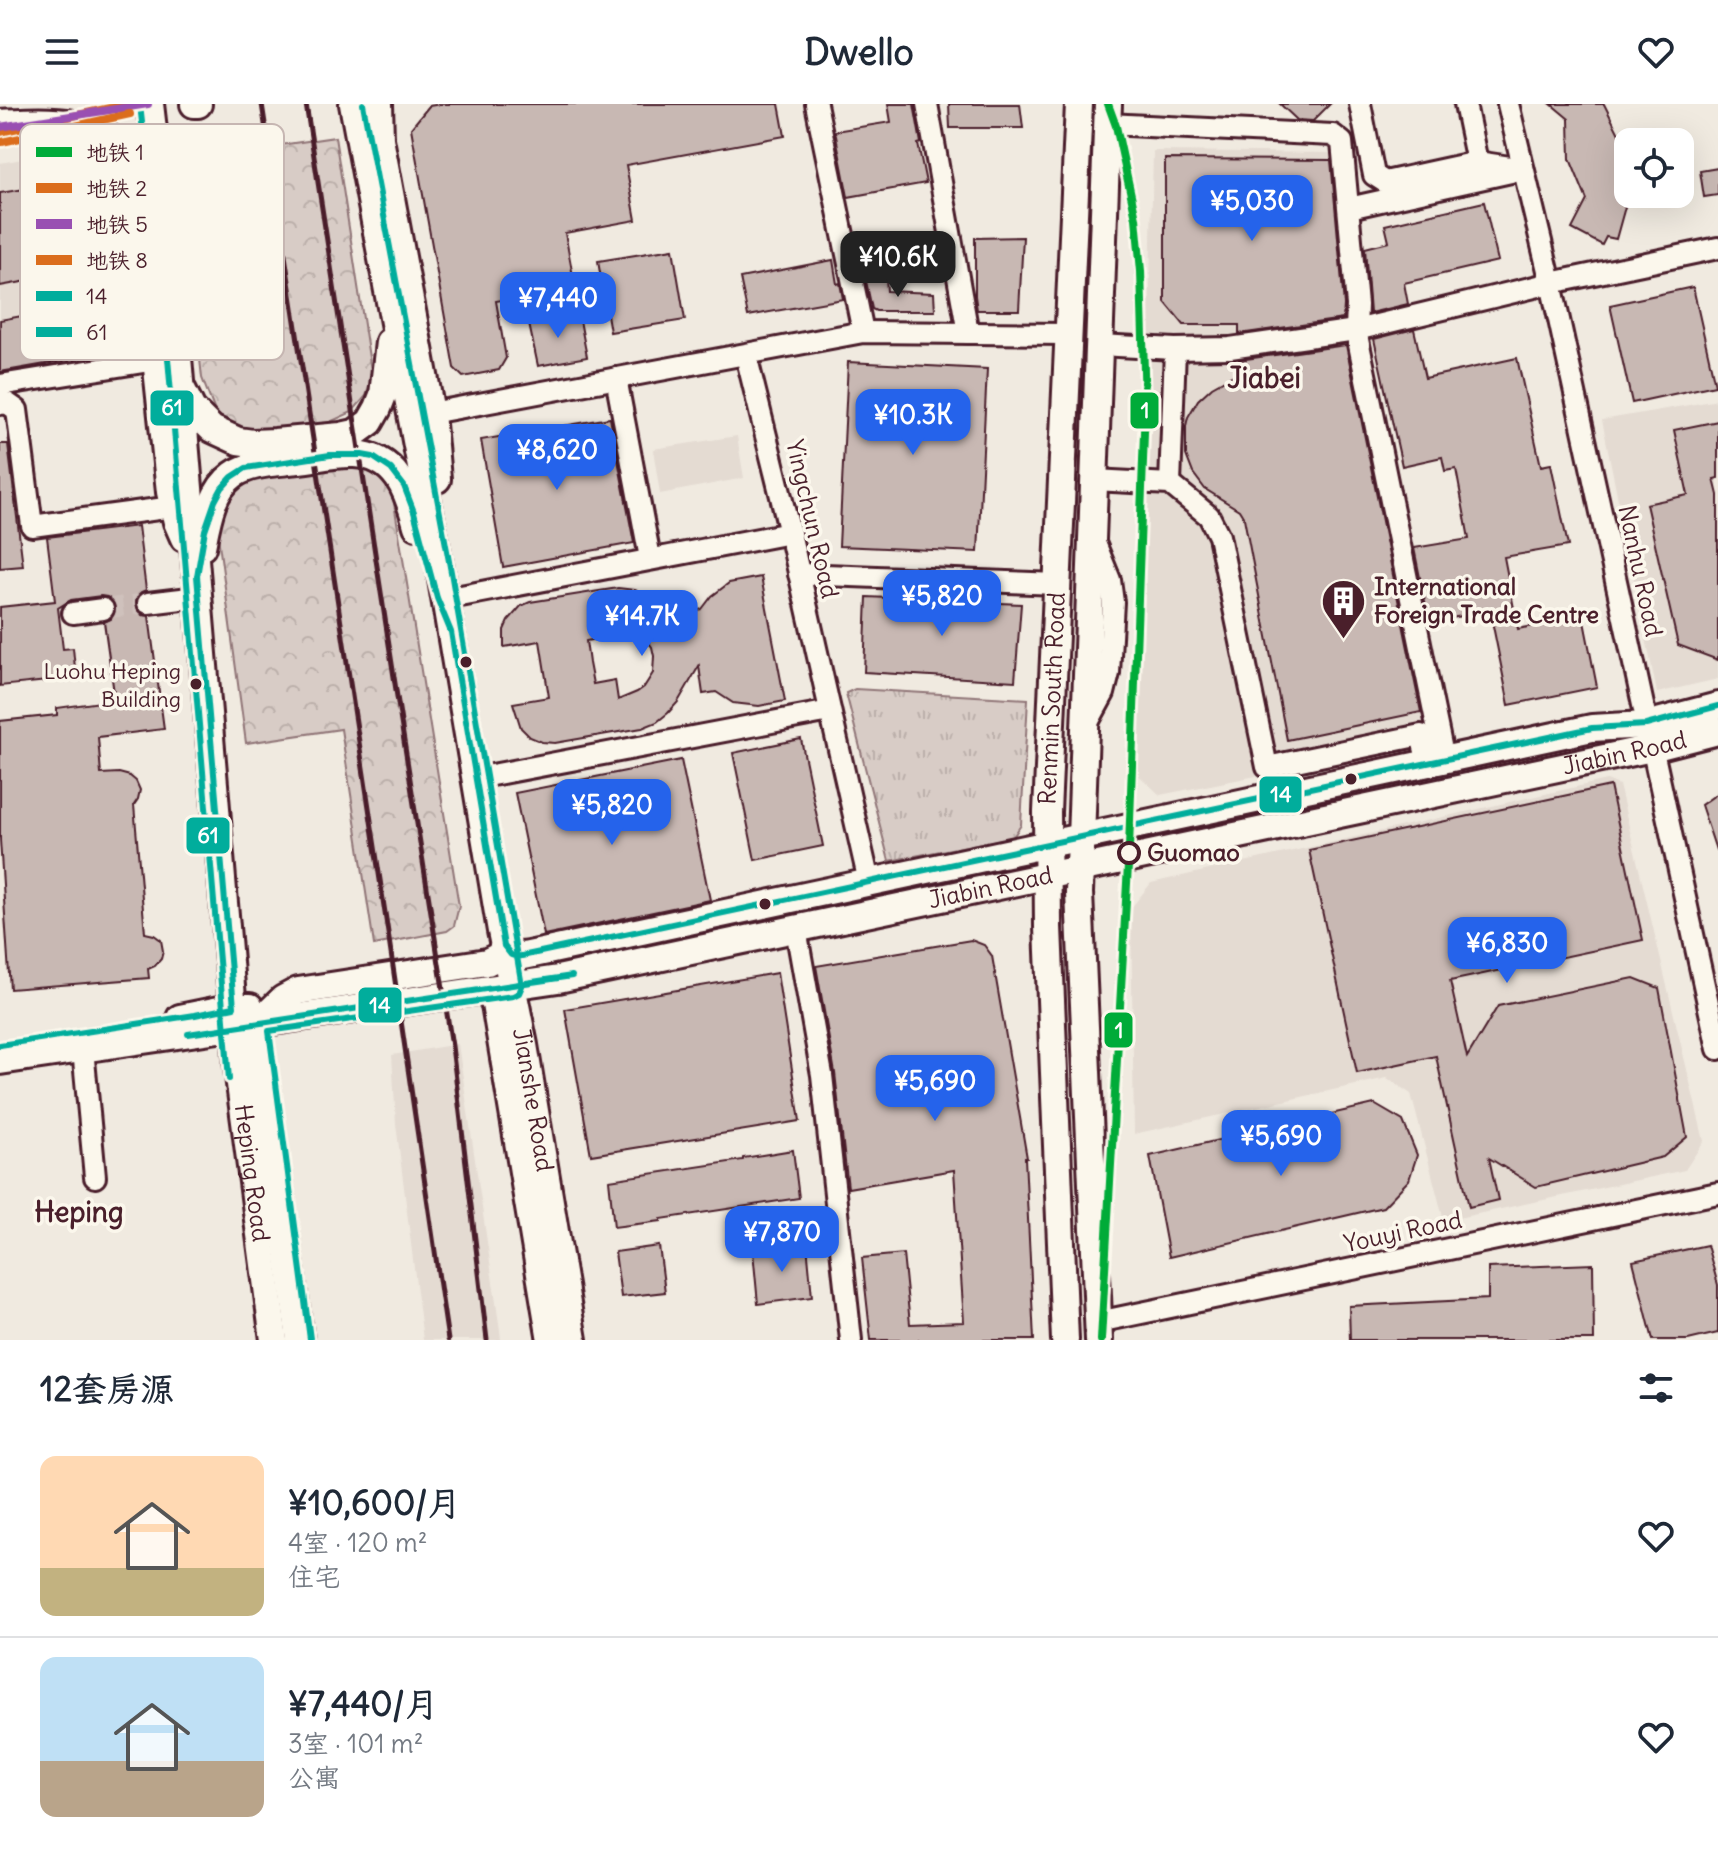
<!DOCTYPE html>
<html lang="zh">
<head>
<meta charset="utf-8">
<style>
  body { margin:0; font-family:Delius,"LXGW WenKai TC",sans-serif; background:#f2f2f3; color:#1f2937; height:100vh; display:flex; flex-direction:column; font-size:30px; white-space:nowrap }
  * { box-sizing:border-box; margin:0 }
  p { font-size:26px; color:#747a83 }
  .icon { flex:none; width:44px; height:44px; fill:none; stroke:currentColor; stroke-width:2; stroke-linecap:round; stroke-linejoin:round }
  .map { position:relative; height:1236px; overflow:hidden }
  .side { display:flex; flex-direction:column; background:#fff; flex:1 }
  .side>* { flex:none }
  .buttons { position:absolute; left:1614px; top:24px; display:grid; gap:16px }
  .buttons a { display:grid; place-items:center; width:80px; height:80px; border-radius:16px; background:#fff; box-shadow:0 8px 32px #0002; font-size:40px }
  .price { position:absolute; translate:-50% -68px; padding:0 18px; border-radius:16px; background:#2563eb; color:#fff; font-size:26px; line-height:52px; filter:drop-shadow(0 2px 4px #0008) }
  .price::after { content:''; position:absolute; left:50%; top:48px; width:24px; height:18px; margin-left:-12px; background:inherit; clip-path:polygon(0 0,100% 0,50% 100%) }
  .price.current { background:#222; color:#fff }
  ul { padding:0; list-style:none }
  li { display:flex; align-items:center; gap:24px; height:200px; padding:0 40px }
  li+li { border-top:2px solid #e0e1e3 }
  li span { display:grid; place-items:center; flex:none; width:224px; height:160px; border-radius:16px; color:#555 }
  li>.icon { margin-inline-start:auto }
  span .icon { width:96px; height:96px; fill:#fffc; stroke-width:1 }
  li b { font-size:34px }
  h2 { display:flex; justify-content:space-between; align-items:center; height:96px; padding:0 40px; font-size:34px }
  header { display:flex; justify-content:space-between; align-items:center; height:104px; padding:0 40px; background:#fff; font-size:36px; font-weight:700 }
  .map>svg:first-child { display:block }
  .built { fill:#e4dbd2 }
  .forest { fill:url(#forest-crowns); stroke:#917678; stroke-width:2 }
  .park { fill:url(#park-tufts); stroke:#917678; stroke-width:2 }
  .building { fill:#c8b8b3; stroke:#4a1f2b; stroke-width:2; fill-rule:evenodd }
  .lines { fill:none; stroke-linecap:round; stroke-linejoin:round }
  .minor-tunnel { stroke:#cfc1bc; stroke-width:20; stroke-dasharray:20 10; stroke-linecap:butt }
  .minor-casing { stroke:#4a1f2b; stroke-width:26 }
  .major-casing { stroke:#4a1f2b; stroke-width:32 }
  .minor { stroke:#fbf7ec; stroke-width:20 }
  .major { stroke:#fbf7ec; stroke-width:26 }
  .rail { stroke:#4a1f2b; stroke-width:5 }
  .bus-1-casing { stroke:#fbf7ec; stroke-width:12 }
  .bus-2-casing { stroke:#fbf7ec; stroke-width:12 }
  .bus-1 { stroke:#01ad9c; stroke-width:6 }
  .bus-2 { stroke:#01ad9c; stroke-width:6 }
  .metro-1-casing { stroke:#fbf7ec; stroke-width:14 }
  .metro-2-casing { stroke:#fbf7ec; stroke-width:14 }
  .metro-3-casing { stroke:#fbf7ec; stroke-width:14 }
  .metro-4-casing { stroke:#fbf7ec; stroke-width:14 }
  .metro-1 { stroke:#00ab39; stroke-width:8 }
  .metro-2 { stroke:#db6d1c; stroke-width:8 }
  .metro-3 { stroke:#9950b2; stroke-width:8 }
  .metro-4 { stroke:#db6d1c; stroke-width:8 }
  .bus-dot { fill:#4a1f2b; stroke:#fbf7ec; stroke-width:3 }
  .stop-dot { fill:#fbf7ec; stroke:#4a1f2b; stroke-width:4 }
  .labels { text-anchor:middle; stroke-width:7; stroke-linejoin:round; paint-order:stroke }
  .bus-label { font-size:22px; fill:#4a1f2b; stroke:#fbf7ec; text-anchor:end }
  .street-label { font-size:24px; fill:#4a1f2b; stroke:#fbf7ec }
  .poi-label { font-size:24px; font-weight:bold; fill:#4a1f2b; stroke:#fbf7ec; text-anchor:start }
  .stop-label { font-size:24px; font-weight:bold; fill:#4a1f2b; stroke:#fbf7ec; text-anchor:start }
  .quarter-label { font-size:28px; font-weight:bold; fill:#4a1f2b; stroke:#fbf7ec }
  .key { fill:#fbf7ec; stroke:#c6b6b2; stroke-width:2 }
  .key-label { font-size:22px; fill:#4a1f2b }
  .line-badge { stroke:#fbf7ec; stroke-width:3 }
  .badge-label { font-size:22px; text-anchor:middle; font-weight:bold; fill:#fff }
</style>
</head>
<body>
<header><svg class="icon" aria-label="menu" viewBox="0 0 24 24"><path d="M4 6h16M4 12h16M4 18h16"/></svg>Dwello<svg class="icon" aria-label="heart" viewBox="0 0 24 24"><path d="M12 20l-8-8c-3-5 5-10 8-4 3-6 11-1 8 4z"/></svg></header>
<div class="map">
<svg width="1718" height="1236" viewBox="0 0 1718 1236">
  <defs>
    <pattern id="forest-crowns" width="20" height="18" patternUnits="userSpaceOnUse" patternTransform="scale(2)"><rect width="20" height="18" fill="#d8ccc6"/><path d="M2 6a3 3 0 1 1 6 0M12 15a3 3 0 1 1 6 0" fill="none" stroke="#bbafaa"/></pattern>
    <pattern id="park-tufts" width="24" height="20" patternUnits="userSpaceOnUse" patternTransform="scale(2)"><rect width="24" height="20" fill="#d8ccc6"/><path d="M3 7l-1-3M5 7V3M7 7l1-3M15 17l-1-3M17 17v-4M19 17l1-3" fill="none" stroke="#bbafaa"/></pattern>
  </defs>
  <rect width="100%" height="100%" fill="#f0eae0"/>
  <filter id="ink" filterUnits="userSpaceOnUse"><feTurbulence type="fractalNoise" baseFrequency=".0125" numOctaves="2"/><feDisplacementMap in="SourceGraphic" scale="16" xChannelSelector="R" yChannelSelector="G"/><feConvolveMatrix kernelMatrix="1 2 1 2 8 2 1 2 1" color-interpolation-filters="sRGB"/></filter>
  <g filter="url(#ink)">
    <g class="built">
      <polygon points="74,46 79,72 98,68 131,264 0,287 0,59"/>
      <polygon points="1153,47 1342,49 1357,257 1434,634 1261,671 1160,691 1133,666 1148,273"/>
      <polygon points="1718,296 1718,575 1657,589 1602,316"/>
      <polygon points="737,332 744,374 660,390 653,345"/>
      <polygon points="1607,676 1619,681 1704,1037 1685,1066 1444,1117 1411,990 1387,974 1134,1030 1131,804 1151,779"/>
      <polygon points="458,940 500,1226 501,1236 423,1236 396,1020 392,951"/>
    </g>
    <g class="forest">
      <polygon points="335,33 372,273 366,292 352,308 330,318 301,325 265,329 238,325 216,310 202,274 179,56"/>
      <polygon points="362,359 387,376 393,393 459,802 454,822 447,827 374,841 341,625 246,639 218,432 222,409 233,386 248,374"/>
    </g>
    <polygon class="park" points="855,585 1028,595 1021,721 1013,733 889,757 846,589"/>
    <g class="building">
      <polygon points="441,0 779,0 785,32 626,61 636,116 565,129 575,183 496,197 506,254 499,266 463,273 454,264 411,24 429,2"/>
      <polygon points="888,0 914,0 921,39 918,40 926,79 848,93 835,27 891,18"/>
      <polygon points="949,0 1020,0 1023,24 950,24"/>
      <polygon points="1280,0 1330,0 1313,17 1297,16"/>
      <polygon points="1551,0 1604,0 1621,34 1626,51 1628,92 1616,135 1606,133 1602,141 1572,125 1587,96 1570,55 1569,15"/>
      <polygon points="1165,55 1331,56 1344,201 1343,215 1239,230 1239,221 1184,221 1165,198"/>
      <polygon points="1718,64 1718,91 1704,93 1700,67"/>
      <polygon points="73,77 89,166 0,182 0,89"/>
      <polygon points="1484,98 1498,157 1404,179 1408,200 1370,209 1365,144 1389,138 1385,121"/>
      <polygon points="1023,133 1019,206 977,206 975,192 975,134"/>
      <polygon points="673,145 685,216 610,228 598,157"/>
      <polygon points="833,156 837,180 840,179 843,195 748,212 740,174"/>
      <polygon points="886,174 887,187 934,189 935,207 876,207 872,205 866,177"/>
      <polygon points="1693,183 1715,281 1632,299 1610,201"/>
      <polygon points="87,200 97,251 0,268 0,216"/>
      <polygon points="579,211 587,253 538,262 529,220"/>
      <polygon points="1414,225 1425,274 1517,254 1541,362 1551,360 1568,442 1504,453 1518,525 1583,512 1597,583 1509,601 1490,507 1429,518 1414,444 1469,435 1456,365 1445,367 1442,353 1402,362 1374,235"/>
      <polygon points="1346,241 1421,608 1287,636 1244,414 1239,406 1205,385 1193,369 1186,351 1186,322 1188,313 1198,296 1212,283 1235,270 1238,265 1239,256"/>
      <polygon points="848,258 987,265 978,448 839,442"/>
      <polygon points="610,314 634,439 503,463 481,336"/>
      <polygon points="1718,317 1718,374 1714,375 1718,391 1718,556 1678,541 1646,400 1688,391 1674,326"/>
      <polygon points="0,340 8,340 23,462 0,464"/>
      <polygon points="138,422 146,486 141,488 136,493 135,501 142,511 149,512 164,625 98,633 101,670 119,669 130,672 136,677 140,686 138,695 134,701 145,829 154,831 161,836 163,847 161,855 155,862 148,865 149,874 10,885 0,736 0,617 57,611 57,604 115,596 104,518 111,515 116,504 113,497 107,493 101,492 71,496 58,504 63,545 73,544 76,574 0,582 0,503 55,497 47,433"/>
      <path d="M761 473 785 597 759 602 733 599 716 588 703 590 699 562 678 598 668 609 657 618 642 624 555 639 542 638 530 633 521 624 513 599 549 593 540 537 504 543V526L508 517 521 502 530 498 618 484 635 486 651 492 665 501 677 513 702 505 712 492 729 479ZM606 518 626 520 641 528 652 543 654 552 653 569 644 583 637 588 618 596 615 576 593 580 589 559 586 537 608 533Z"/>
      <polygon points="867,493 1021,500 1015,577 864,568"/>
      <polygon points="801,635 823,742 755,756 733,649"/>
      <polygon points="681,656 710,796 544,831 515,689"/>
      <polygon points="1610,682 1643,836 1450,877 1467,953 1498,902 1634,874 1659,884 1687,1033 1663,1053 1536,1083 1489,1054 1498,1096 1469,1103 1436,952 1357,969 1309,746"/>
      <polygon points="1718,689 1718,746 1716,746 1701,701"/>
      <polygon points="971,836 984,841 992,852 1027,1054 1025,1054 1034,1236 871,1236 862,1154 903,1150 910,1220 964,1218 954,1066 848,1084 835,969 816,862"/>
      <polygon points="777,869 800,1017 591,1051 565,905"/>
      <polygon points="1374,1000 1403,1017 1417,1051 1409,1076 1383,1103 1169,1153 1150,1052"/>
      <polygon points="793,1046 799,1094 661,1115 661,1117 614,1123 609,1076 743,1056 743,1054"/>
      <polygon points="807,1140 812,1193 758,1200 753,1147"/>
      <polygon points="1707,1141 1718,1181 1718,1229 1688,1236 1653,1236 1633,1157"/>
      <polygon points="659,1142 665,1188 621,1193 615,1148"/>
      <polygon points="1593,1160 1594,1236 1350,1236 1349,1202 1488,1195 1488,1164"/>
    </g>
    <g class="lines">
      <polyline class="minor-tunnel" points="103,505 148,499"/>
      <defs>
        <g id="minor">
          <polyline points="816,0 863,228"/>
          <polyline points="927,0 968,229"/>
          <polyline points="1360,0 1374,71 1385,78 1477,58 1523,65"/>
          <polyline points="1465,0 1477,58"/>
          <polyline points="1508,0 1551,179 1718,945"/>
          <polyline points="1107,20 1333,31 1342,38 1357,201 1356,226 1444,656"/>
          <polyline points="1349,104 1511,68"/>
          <polyline points="1099,241 1175,245 1230,244 1356,226 1551,179 1718,144"/>
          <polyline points="746,251 790,429 869,778"/>
          <polyline points="616,274 650,454"/>
          <polyline points="0,281 156,256"/>
          <polyline points="0,300 7,299 17,306 32,422 173,403"/>
          <polyline points="431,309 863,228 1068,230"/>
          <polyline points="1094,376 1170,380 1209,412 1219,432 1267,663 1421,631 1428,659"/>
          <polyline points="1170,380 1175,245"/>
          <polyline points="799,470 1057,480"/>
          <polyline points="445,495 790,429"/>
          <polyline points="148,499 198,493"/>
          <polyline points="73,509 103,505"/>
          <polyline points="1086,622 1104,589 1109,569 1113,498 1110,476 1095,439"/>
          <polyline points="476,674 830,607"/>
          <polyline points="796,825 822,971 851,1236"/>
          <polyline points="83,945 95,1073"/>
          <polyline points="1098,1218 1718,1089"/>
        </g>
        <g id="major">
          <path id="s1" d="M150 0 174 206 238 965 274 1236"/>
          <polyline points="194,0 198,0"/>
          <path id="s2" d="M353 0 441 470 501 827 524 941 573 1236"/>
          <polyline points="379,0 380,35 431,309 437,375"/>
          <path d="M0 19C40 17 101 11 126 51 134 63 136 79 139 93L170 388 177 418 184 434"/>
          <polyline points="183,287 192,305 212,325 238,337 253,339 275,338 341,332 355,329 370,318 378,304 383,291 389,238"/>
          <path d="M202 443C207 418 211 387 233 371 251 358 278 359 299 356 317 354 336 349 354 350 397 352 408 388 417 422"/>
          <polyline points="504,842 511,851 524,852 1592,624 1646,621 1718,602"/>
          <polyline points="482,887 489,889 495,900 551,1236"/>
          <polyline points="180,914 234,903 250,903 255,910 300,1236"/>
          <polyline points="258,919 283,895 298,887 487,858 499,852 504,842"/>
          <path id="s3" d="M0 957 558 875 1652 644 1718 627"/>
          <path id="s4" d="M1065 1236 1048 823 1047 708 1079 0"/>
          <polyline points="1099,1236 1079,789 1108,0"/>
        </g>
      </defs>
      <use href="#minor" class="minor-casing"/>
      <use href="#major" class="major-casing"/>
      <use href="#minor" class="minor"/>
      <use href="#major" class="major"/>
      <g class="rail">
        <polyline points="262,0 387,822 448,1236"/>
        <polyline points="306,0 398,599 452,942 487,1236"/>
      </g>
      <defs>
        <g id="bus-1">
          <polyline points="188,930 572,872"/>
          <polyline points="0,941 195,911 234,903 197,472 205,426 215,397 222,384 232,373 246,364 330,351 362,351 373,353 391,365 404,382 414,408 437,494 451,528 504,842 511,851 517,853 1592,624 1646,621 1718,602"/>
        </g>
        <g id="bus-2">
          <polyline points="140,1 164,207 229,975"/>
          <polyline points="310,1235 269,927 513,892 519,889 522,882 451,468 363,0"/>
        </g>
      </defs>
      <use href="#bus-1" class="bus-1-casing"/>
      <use href="#bus-2" class="bus-2-casing"/>
      <use href="#bus-1" class="bus-1"/>
      <use href="#bus-2" class="bus-2"/>
      <defs>
        <polyline id="metro-1" points="1101,1236 1129,744 1145,301 1141,167 1136,114 1116,22 1108,0"/>
        <polyline id="metro-2" points="0,28 128,0"/>
        <polyline id="metro-3" points="0,23 148,0"/>
        <polyline id="metro-4" points="2,38 130,10"/>
      </defs>
      <use href="#metro-1" class="metro-1-casing"/>
      <use href="#metro-2" class="metro-2-casing"/>
      <use href="#metro-3" class="metro-3-casing"/>
      <use href="#metro-4" class="metro-4-casing"/>
      <use href="#metro-1" class="metro-1"/>
      <use href="#metro-2" class="metro-2"/>
      <use href="#metro-3" class="metro-3"/>
      <use href="#metro-4" class="metro-4"/>
    </g>
  </g>
  <defs>
    <symbol id="building-pin" viewBox="-11 -11 22 30"><path d="M0 17L-7.5 6A9.5 9.5 0 1 1 7.5 6Z" fill="#4a1f2b" stroke="#fbf7ec"/><path d="M-4-6H4V6H1V3H-1V6H-4ZM-2.5-4.3h1.7v1.8h-1.7ZM.8-4.3h1.7v1.8H.8ZM-2.5-1h1.7V.8h-1.7ZM.8-1h1.7V.8H.8Z" fill="#fff"/></symbol>
  </defs>
  <g fill-rule="evenodd">
    <use href="#building-pin" x="1318" y="472" width="51" height="69"/>
  </g>
  <g class="bus-dot">
    <circle cx="466" cy="558" r="7"/>
    <circle cx="196" cy="580" r="7"/>
    <circle cx="1351" cy="675" r="7"/>
    <circle cx="765" cy="800" r="7"/>
  </g>
  <circle class="stop-dot" cx="1129" cy="749" r="10"/>
  <g class="labels">
    <g class="bus-label">
      <text x="181" y="575">Luohu Heping<tspan x="181" dy="28">Building</tspan></text>
    </g>
    <g class="street-label">
      <text transform="translate(812 415) rotate(77)" y="8">Yingchun Road</text>
      <text transform="translate(1640 467) rotate(78)" y="8">Nanhu Road</text>
      <text dy="8" stroke="none"><textPath href="#s4" startOffset="642">Renmin South Road</textPath></text>
      <text dy="8" stroke="none"><textPath href="#s3" startOffset="1654">Jiabin Road</textPath></text>
      <text dy="8" stroke="none"><textPath href="#s3" startOffset="1006">Jiabin Road</textPath></text>
      <text dy="8" stroke="none"><textPath href="#s2" startOffset="1012">Jianshe Road</textPath></text>
      <text dy="8" stroke="none"><textPath href="#s1" startOffset="1074">Heping Road</textPath></text>
      <text transform="translate(1403 1128) rotate(-12)" y="8">Youyi Road</text>
    </g>
    <g class="poi-label">
      <text x="1374" y="491">International<tspan x="1374" dy="28">Foreign Trade Centre</tspan></text>
    </g>
    <g class="stop-label">
      <text x="1147" y="757">Guomao</text>
    </g>
    <g class="quarter-label">
      <text x="1264" y="284">Jiabei</text>
      <text x="79" y="1118">Heping</text>
    </g>
  </g>
  <rect x="20" y="20" width="264" height="236" rx="12" class="key"/>
  <rect x="36" y="43" width="36" height="10" fill="#00ab39"/>
  <rect x="36" y="79" width="36" height="10" fill="#db6d1c"/>
  <rect x="36" y="115" width="36" height="10" fill="#9950b2"/>
  <rect x="36" y="151" width="36" height="10" fill="#db6d1c"/>
  <rect x="36" y="187" width="36" height="10" fill="#01ad9c"/>
  <rect x="36" y="223" width="36" height="10" fill="#01ad9c"/>
  <g class="key-label">
    <text x="86" y="56">地铁 1</text>
    <text x="86" y="92">地铁 2</text>
    <text x="86" y="128">地铁 5</text>
    <text x="86" y="164">地铁 8</text>
    <text x="86" y="200">14</text>
    <text x="86" y="236">61</text>
  </g>
  <g class="line-badge">
    <rect x="149" y="285" width="46" height="38" rx="8" fill="#01ad9c"/>
    <rect x="1129" y="287" width="31" height="39" rx="8" fill="#00ab39"/>
    <rect x="1258" y="671" width="45" height="39" rx="8" fill="#01ad9c"/>
    <rect x="185" y="712" width="46" height="39" rx="8" fill="#01ad9c"/>
    <rect x="357" y="882" width="46" height="38" rx="8" fill="#01ad9c"/>
    <rect x="1103" y="907" width="31" height="38" rx="8" fill="#00ab39"/>
  </g>
  <g class="badge-label">
    <text x="172" y="311">61</text>
    <text x="1145" y="314">1</text>
    <text x="1281" y="698">14</text>
    <text x="208" y="739">61</text>
    <text x="380" y="909">14</text>
    <text x="1119" y="934">1</text>
  </g>
</svg>
<div class="buttons">
<a><svg class="icon" aria-label="locate" viewBox="0 0 24 24"><circle cx="12" cy="12" r="6"/><path d="M12 2v4M12 18v4M2 12h4M18 12h4"/></svg></a>
</div>
<b class="price" style="left:1252px;top:139px">¥5,030</b>
<b class="price current" style="left:898px;top:195px">¥10.6K</b>
<b class="price" style="left:558px;top:236px">¥7,440</b>
<b class="price" style="left:913px;top:353px">¥10.3K</b>
<b class="price" style="left:557px;top:388px">¥8,620</b>
<b class="price" style="left:942px;top:534px">¥5,820</b>
<b class="price" style="left:642px;top:554px">¥14.7K</b>
<b class="price" style="left:612px;top:743px">¥5,820</b>
<b class="price" style="left:1507px;top:881px">¥6,830</b>
<b class="price" style="left:935px;top:1019px">¥5,690</b>
<b class="price" style="left:1281px;top:1074px">¥5,690</b>
<b class="price" style="left:782px;top:1170px">¥7,870</b>
</div>
<section class="side">
<h2>12套房源<svg class="icon" aria-label="filters" viewBox="0 0 24 24"><path d="M4 7h16M4 17h16"/><circle cx="9" cy="7" r="2"/><circle cx="15" cy="17" r="2"/></svg></h2>
<ul>
<li><span style="background:linear-gradient(#ffd9b3 70%,#c2b280 0)"><svg class="icon" aria-label="home" viewBox="0 0 24 24"><path d="M3 11l9-7 9 7M6 9v11h12V9"/></svg></span><div><b>¥10,600/月</b><p>4室 · 120 m²</p><p>住宅</p></div><svg class="icon" aria-label="heart" viewBox="0 0 24 24"><path d="M12 20l-8-8c-3-5 5-10 8-4 3-6 11-1 8 4z"/></svg></li>
<li><span style="background:linear-gradient(#bfe0f5 65%,#b9a48a 0)"><svg class="icon" aria-label="home" viewBox="0 0 24 24"><path d="M3 11l9-7 9 7M6 9v11h12V9"/></svg></span><div><b>¥7,440/月</b><p>3室 · 101 m²</p><p>公寓</p></div><svg class="icon" aria-label="heart" viewBox="0 0 24 24"><path d="M12 20l-8-8c-3-5 5-10 8-4 3-6 11-1 8 4z"/></svg></li>
</ul>
</section>
</body>
</html>
